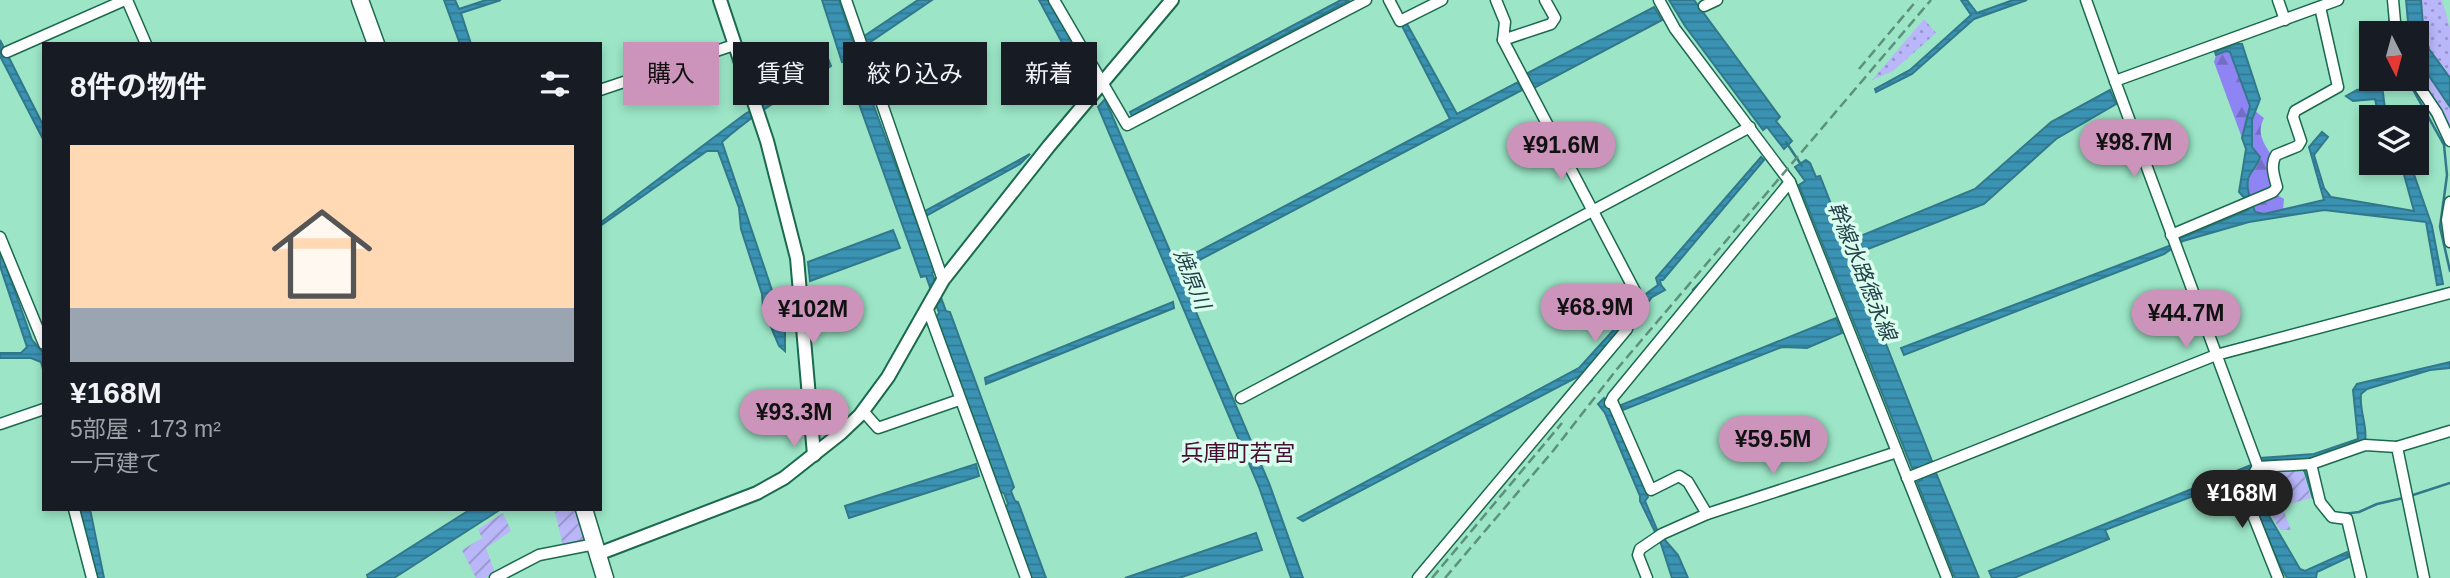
<!DOCTYPE html>
<html lang="ja">
<head>
<meta charset="utf-8">
<style>
  body { margin:0; font-family:Arial,"Noto Sans JP",sans-serif; background:#20242c; color:#f1f3f6; height:100vh; display:flex; flex-direction:column; font-size:26px; white-space:nowrap }
  * { box-sizing:border-box; margin:0 }
  p { font-size:23px; color:#9ea1a6 }
  .icon { flex:none; width:38px; height:38px; fill:none; stroke:currentColor; stroke-width:2; stroke-linecap:round; stroke-linejoin:round }
  .map { position:relative; flex:1; overflow:hidden }
  .sheet { position:absolute; left:42px; top:42px; width:560px; height:469px; display:flex; flex-direction:column; background:#171b24; border-radius:0px; box-shadow:0 4px 10px #0003 }
  .sheet>* { flex:none }
  .guide { position:absolute; left:623px; top:42px; width:665px; height:63px; display:flex; gap:14px }
  .needle { width:46px; rotate:174deg }
  .tools { position:absolute; left:2359px; top:21px; display:grid; gap:14px }
  .tools a { display:grid; place-items:center; width:70px; height:70px; border-radius:0px; background:#171b24; box-shadow:0 4px 10px #0003; font-size:35px }
  .price { position:absolute; translate:-50% -60px; padding:0 16px; border-radius:24px; background:#cc94bb; color:#111; font-size:23px; line-height:46px; filter:drop-shadow(0 2px 4px #0008) }
  .price::after { content:''; position:absolute; left:50%; top:42px; width:21px; height:16px; margin-left:-10px; background:inherit; clip-path:polygon(0 0,100% 0,50% 100%) }
  .price.current { background:#222; color:#fff }
  ul { padding:0; list-style:none }
  li { display:grid; align-content:center; gap:14px; height:371px; padding:0 28px }
  li+li { border-top:2px solid #363941 }
  li span { display:grid; place-items:center; height:217px; border-radius:0px; color:#555 }
  li>.icon { margin-inline-start:auto }
  span .icon { width:126px; height:126px; fill:#fffc; stroke-width:1 }
  li b { font-size:30px }
  h2 { display:flex; justify-content:space-between; align-items:center; height:84px; padding:0 28px; font-size:30px }
  .tag { padding:0 24px; border-radius:0px; background:#171b24; box-shadow:0 4px 10px #0003; font-size:24px; line-height:63px }
  .tag.current { background:#cc94bb; color:#111 }
  .map>svg:first-child { display:block }
  .grass { fill:url(#grass-dots) }
  .forest { fill:url(#forest-firs) }
  .garden { fill:url(#garden-furrows) }
  .water { fill:url(#water-rules); stroke:#31788b; stroke-width:2 }
  .lines { fill:none; stroke-linecap:round; stroke-linejoin:round }
  .stream { stroke:#31788b; stroke-width:2.5 }
  .minor-casing { stroke:#1b694f; stroke-width:13 }
  .tertiary-casing { stroke:#1b694f; stroke-width:16 }
  .primary-casing { stroke:#1b694f; stroke-width:19 }
  .minor { stroke:#fff; stroke-width:10 }
  .tertiary { stroke:#fff; stroke-width:12 }
  .primary { stroke:#fff; stroke-width:16 }
  .rail { stroke:#5c917b; stroke-width:2.5; stroke-dasharray:10 5; stroke-linecap:butt }
  .labels { text-anchor:middle; stroke-width:7; stroke-linejoin:round; paint-order:stroke }
  .water-label { font-size:21px; font-style:italic; fill:#25404b; stroke:#dbffee }
  .quarter-label { font-size:23px; fill:#4a0e34; stroke:#dbffee }
</style>
</head>
<body>
<div class="map">
<svg width="2450" height="578" viewBox="0 0 2450 578">
  <defs>
    <pattern id="grass-dots" width="8" height="8" patternUnits="userSpaceOnUse" patternTransform="scale(1.75)"><rect width="8" height="8" fill="#b9b6f9"/><path d="M2 2h.1M6 6h.1" fill="none" stroke="#9695ca" stroke-width="1.8" stroke-linecap="round"/></pattern>
    <pattern id="forest-firs" width="22" height="20" patternUnits="userSpaceOnUse" patternTransform="scale(1.75)"><rect width="22" height="20" fill="#8f84f3"/><path d="M5 1l3.5 6h-7zM16 11l3.5 6h-7z" fill="#746dc5"/></pattern>
    <pattern id="garden-furrows" width="10" height="10" patternUnits="userSpaceOnUse" patternTransform="scale(1.75)"><rect width="10" height="10" fill="#b9b6f9"/><path d="M-1 1l2-2M0 10L10 0M9 11l2-2" fill="none" stroke="#9695ca"/></pattern>
    <pattern id="water-rules" width="6" height="5" patternUnits="userSpaceOnUse" patternTransform="scale(1.75)"><rect width="6" height="5" fill="#3b93b4"/><path d="M0 2.5h6" fill="none" stroke="#317993"/></pattern>
  </defs>
  <rect width="100%" height="100%" fill="#9ce6c7"/>
  <g class="grass">
    <polygon points="2421,0 2442,0 2450,28 2450,78 2429,49 2423,25"/>
    <polygon points="1924,19 1936,33 1893,71 1872,80"/>
    <polygon points="2417,58 2450,107 2450,127 2417,76"/>
  </g>
  <g class="forest">
    <polygon points="2226,51 2230,52 2250,106 2242,138 2214,62 2216,55"/>
    <path d="M2255 111 2264 118C2257 131 2262 141 2270 153 2265 168 2273 174 2269 190L2284 199 2283 210 2264 214 2255 212C2249 193 2242 183 2257 166 2252 148 2249 130 2255 111Z"/>
  </g>
  <g class="garden">
    <polygon points="2299,468 2303,472 2311,498 2282,506 2291,530 2280,530 2260,496 2260,484 2256,481 2265,470"/>
    <polygon points="561,509 576,509 586,541 563,546 555,512"/>
    <polygon points="503,513 511,531 486,548 495,573 485,578 476,578 462,550 482,538 478,529"/>
  </g>
  <g class="water">
    <polygon points="444,0 455,0 459,9 486,0 501,0 461,13 471,44 460,44"/>
    <polygon points="822,0 839,0 858,57 853,59 857,70 860,69 935,271 932,273 946,311 950,312 1014,487 1011,491 1015,501 1018,502 1046,578 1031,578 1005,508 1008,504 1004,493 1000,492 936,317 939,313 926,276 921,277 848,73 851,72 848,61 842,62"/>
    <polygon points="918,0 932,0 866,45 863,37"/>
    <polygon points="1039,0 1048,0 1093,78 1086,87"/>
    <polygon points="1341,0 1350,0 1132,116 1130,112"/>
    <polygon points="1669,0 1694,0 1780,117 1776,121 1792,141 1784,149 1767,127 1763,130 1685,26"/>
    <polygon points="1961,0 1967,0 1977,13 2013,0 2027,0 1974,19 1912,74 1876,92 1875,89 1910,70 1971,15"/>
    <polygon points="2406,0 2421,0 2423,25 2429,49 2450,78 2450,107 2417,58 2417,33 2409,33"/>
    <polygon points="1654,7 1662,20 1534,88 1526,74"/>
    <polygon points="1407,24 1457,114 1518,82 1522,90 1194,263 1190,256 1450,119 1402,26"/>
    <polygon points="0,40 44,127 44,141 0,56"/>
    <path d="M2235 44H2242L2260 99 2252 120V147L2260 157C2258 164 2255 167 2251 173 2243 184 2251 200 2255 212L2264 214 2324 200 2309 147 2322 132 2328 137 2314 155 2324 188 2331 197 2414 211 2403 171 2386 163H2410L2432 226 2443 284 2437 285 2426 222 2324 210 2249 222 2183 241 2164 254 1904 355 1901 348 2169 246 2181 238 2248 210 2246 200 2239 192 2246 149 2242 138 2250 106 2230 52 2226 51 2216 55 2215 52Z"/>
    <path d="M828 58 831 66C794 91 755 112 722 142L785 329V351L779 346 763 308 762 294 741 229 739 208 718 151H707L600 226V223L745 114 768 101Z"/>
    <polygon points="2382,85 2386,117 2379,117 2375,99 2353,101 2346,96 2357,90"/>
    <polygon points="2110,90 2116,104 2056,139 1984,204 1863,251 1858,237 1975,189 2051,122"/>
    <polygon points="1105,99 1269,483 1303,578 1291,578 1259,487 1098,107"/>
    <polygon points="1030,154 1020,164 926,216 925,211"/>
    <polygon points="1761,157 1764,160 1663,280 1660,280 1661,285 1665,290 1652,297 1634,321 1621,328 1586,371 1592,380 1587,385 1581,375 1303,521 1298,518 1579,368 1618,325 1629,318 1647,293 1658,285 1656,278"/>
    <polygon points="1806,160 1810,163 1816,177 1820,176 1932,461 1927,464 1932,474 1936,473 1979,578 1955,578 1917,482 1922,480 1917,467 1912,468 1799,185 1805,181 1795,167"/>
    <polygon points="893,230 900,248 810,281 808,262"/>
    <polygon points="0,249 32,340 44,354 44,373 41,362 31,358 0,358 0,353 21,353 27,347 0,266"/>
    <polygon points="1173,302 1174,308 986,384 985,378"/>
    <polygon points="1836,318 1842,333 1807,348 1782,347 1623,410 1621,405"/>
    <path d="M2450 362V368L2430 370 2367 389 2361 394C2359 411 2368 426 2365 442L2310 459 2262 463 2260 458 2314 454 2358 439 2353 390 2357 384Z"/>
    <polygon points="1604,398 1614,411 1648,497 1645,501 1658,532 1678,555 1688,578 1672,578 1661,544 1640,501 1640,496 1605,413 1598,404"/>
    <polygon points="976,464 979,476 849,518 845,506"/>
    <polygon points="2251,465 2252,467 2247,474 2252,486 2256,485 2258,497 2300,569 2305,571 2347,552 2349,557 2317,572 2316,578 2287,578 2278,562 2249,491 2250,488 2245,476 2105,530 2109,539 2014,578 1992,578 1989,571"/>
    <polygon points="79,509 90,509 104,578 97,578"/>
    <polygon points="471,509 501,509 394,578 368,578 367,575"/>
    <polygon points="1256,533 1262,550 1179,578 1125,578"/>
  </g>
  <g class="lines">
    <g class="stream">
      <polyline points="2389,9 2390,33"/>
      <polyline points="2404,79 2411,86 2444,145 2447,175 2440,227 2450,271"/>
      <polyline points="1786,142 1802,166"/>
      <polyline points="1693,290 1700,283"/>
      <polyline points="2252,466 2261,460"/>
      <polyline points="2302,468 2305,472 2313,498"/>
      <polyline points="2410,496 2450,483"/>
      <polyline points="2343,514 2359,512 2377,504 2403,498"/>
    </g>
    <defs>
      <g id="minor">
        <polyline points="127,0 146,44"/>
        <polyline points="846,0 943,280"/>
        <polyline points="1054,0 1127,125 1366,0"/>
        <polyline points="1389,0 1400,21 1442,0"/>
        <polyline points="1496,0 1505,22 1503,40 1551,24 1555,18 1545,0"/>
        <polyline points="1659,0 1675,29 1790,182 1947,578"/>
        <polyline points="2086,0 2115,81"/>
        <polyline points="2278,0 2285,20"/>
        <polyline points="2393,0 2396,33"/>
        <polyline points="1704,6 1717,0"/>
        <polyline points="7,52 125,0"/>
        <polyline points="2414,79 2437,113 2450,141"/>
        <polyline points="600,90 734,45"/>
        <polyline points="2450,202 2447,220 2450,242"/>
        <path d="M2171 235 2273 192 2277 187C2274 176 2270 165 2276 155L2298 146 2301 141 2293 117 2295 111 2338 87 2320 7"/>
        <polyline points="0,237 44,344"/>
        <polyline points="927,307 1026,578"/>
        <polyline points="1241,398 1750,127"/>
        <polyline points="1612,401 1651,490 1679,476 1688,482 1707,514"/>
        <polyline points="1610,403 1613,397 1790,182"/>
        <polyline points="863,411 878,428 959,400"/>
        <polyline points="0,424 44,409"/>
        <polyline points="2397,447 2450,431"/>
        <polyline points="2311,464 2365,445 2397,447 2424,578"/>
        <polyline points="2258,467 2115,81 2338,0"/>
        <polyline points="2258,467 2311,464 2320,502 2332,517 2347,519 2361,578"/>
        <polyline points="2258,467 2243,490 2278,578"/>
        <polyline points="1907,478 2216,355 2450,293"/>
        <polyline points="74,509 92,578"/>
        <polyline points="495,578 539,555 595,544"/>
        <polyline points="1418,578 1627,329 1624,315 1637,300 1637,295 1503,40"/>
        <polyline points="1647,578 1638,555 1640,549 1662,534 1707,514 1897,452"/>
      </g>
      <g id="tertiary">
        <polyline points="720,0 767,141 797,258 814,455"/>
        <polyline points="598,554 757,493 784,478 841,433 860,415 888,377 943,280 1049,146 1172,0"/>
      </g>
      <g id="primary">
        <polyline points="360,0 376,44"/>
        <polyline points="584,509 605,578"/>
      </g>
    </defs>
    <use href="#minor" class="minor-casing"/>
    <use href="#tertiary" class="tertiary-casing"/>
    <use href="#primary" class="primary-casing"/>
    <use href="#minor" class="minor"/>
    <use href="#tertiary" class="tertiary"/>
    <use href="#primary" class="primary"/>
    <g class="rail">
      <polyline points="1859,69 1917,0"/>
      <polyline points="1432,578 1562,423"/>
      <polyline points="1445,578 1553,451 1617,369 1931,0"/>
    </g>
  </g>
  <g class="labels">
    <g class="water-label">
      <text transform="translate(1862 271) rotate(68)" y="7">幹線水路徳永線</text>
      <text transform="translate(1192 279) rotate(68)" y="7">焼原川</text>
    </g>
    <g class="quarter-label">
      <text x="1238" y="461">兵庫町若宮</text>
    </g>
  </g>
</svg>
<div class="tools">
<a><svg class="needle" viewBox="-14 -14 28 28"><path d="M0-13l5 13h-10z" fill="#e53935"/><path d="M0 13l5-13h-10z" fill="#9ea1a6"/></svg></a>
<a><svg class="icon" aria-label="layers" viewBox="0 0 24 24"><path d="M12 4l9 5-9 5-9-5zM3 14l9 5 9-5"/></svg></a>
</div>
<b class="price" style="left:2134px;top:179px">¥98.7M</b>
<b class="price" style="left:1561px;top:182px">¥91.6M</b>
<b class="price" style="left:1595px;top:344px">¥68.9M</b>
<b class="price" style="left:813px;top:346px">¥102M</b>
<b class="price" style="left:2186px;top:350px">¥44.7M</b>
<b class="price" style="left:794px;top:449px">¥93.3M</b>
<b class="price" style="left:1773px;top:476px">¥59.5M</b>
<b class="price current" style="left:2242px;top:530px">¥168M</b>
<div class="guide">
<a class="tag current">購入</a>
<a class="tag">賃貸</a>
<a class="tag">絞り込み</a>
<a class="tag">新着</a>
</div>
<section class="sheet">
<h2>8件の物件<svg class="icon" aria-label="filters" viewBox="0 0 24 24"><path d="M4 7h16M4 17h16"/><circle cx="9" cy="7" r="2"/><circle cx="15" cy="17" r="2"/></svg></h2>
<ul>
<li><span style="background:linear-gradient(#ffd9b3 75%,#9aa5b1 0)"><svg class="icon" aria-label="home" viewBox="0 0 24 24"><path d="M3 11l9-7 9 7M6 9v11h12V9"/></svg></span><div><b>¥168M</b><p>5部屋 · 173 m²</p><p>一戸建て</p></div></li>
</ul>
</section>
</div>
</body>
</html>
